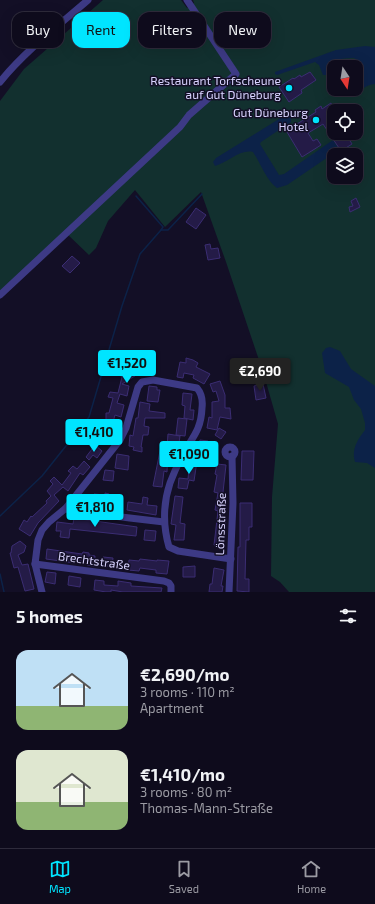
<!DOCTYPE html>
<html lang="en">
<head>
<meta charset="utf-8">
<style>
  body { margin:0; font-family:"Exo 2",sans-serif; background:#1c1929; color:#f1f3f6; height:100vh; display:flex; flex-direction:column; font-size:15px; white-space:nowrap }
  * { box-sizing:border-box; margin:0 }
  p { font-size:13px; color:#9b9ba3 }
  .icon { flex:none; width:22px; height:22px; fill:none; stroke:currentColor; stroke-width:2; stroke-linecap:round; stroke-linejoin:round }
  .map { position:relative; height:592px; overflow:hidden }
  .side { display:flex; flex-direction:column; background:#0e0b1c; flex:1 }
  .side>* { flex:none }
  .guide { position:absolute; left:12px; top:12px; width:351px; height:36px; display:flex; gap:8px }
  .needle { width:26px; rotate:168deg }
  .tools { position:absolute; left:327px; top:60px; display:grid; gap:8px }
  .tools a { display:grid; place-items:center; width:36px; height:36px; border-radius:8px; background:#0e0b1c; box-shadow:0 4px 16px #0002,0 0 0 1px #2e2b3b; font-size:20px }
  .price { position:absolute; translate:-50% -34px; padding:0 9px; border-radius:4px; background:#00e5ff; color:#111; font-size:13px; line-height:26px; filter:drop-shadow(0 1px 2px #0008) }
  .price::after { content:''; position:absolute; left:50%; top:24px; width:12px; height:9px; margin-left:-6px; background:inherit; clip-path:polygon(0 0,100% 0,50% 100%) }
  .price.on { background:#222; color:#fff }
  ul { padding:0; list-style:none }
  li { display:flex; align-items:center; gap:12px; height:100px; padding:0 16px }
  li span { display:grid; place-items:center; flex:none; width:112px; height:80px; border-radius:12px; color:#555 }
  li>.icon { margin-inline-start:auto }
  span .icon { width:48px; height:48px; fill:#fffc; stroke-width:1 }
  li b { font-size:17px }
  h2 { display:flex; justify-content:space-between; align-items:center; height:48px; padding:0 16px; font-size:17px }
  .chip { padding:0 14px; border-radius:12px; background:#0e0b1c; box-shadow:0 4px 16px #0002,0 0 0 1px #2e2b3b; font-size:14px; line-height:36px }
  .chip.on { background:#00e5ff; color:#111 }
  .dock { display:flex; justify-content:space-around; align-items:center; height:56px; border-top:1px solid #2e2b3b; background:#0e0b1c; font-size:11px; color:#9b9ba3 }
  .dock a { display:grid; justify-items:center; gap:2px }
  .dock .on { color:#00e5ff }
  .map>svg:first-child { display:block }
  .green { fill:#12302f; fill-rule:evenodd }
  .water { fill:#0c2248 }
  .lines { fill:none; stroke-linecap:round; stroke-linejoin:round }
  .stream { stroke:#0c2248; stroke-width:1.5 }
  .building { fill:#241b47; stroke:#3b2d73 }
  .minor { stroke:#3d3a85; stroke-width:7 }
  .poi-dot { fill:#00e5ff; stroke:#130f26; stroke-width:1.5 }
  .labels { text-anchor:middle; stroke-width:3; stroke-linejoin:round; paint-order:stroke }
  .poi-label { font-size:12px; fill:#d9d4ff; stroke:#130f26; text-anchor:end }
  .street-label { font-size:12px; fill:#d9d4ff; stroke:#130f26 }
</style>
</head>
<body>
<div class="map">
<svg width="375" height="592" viewBox="0 0 375 592">
  <rect width="100%" height="100%" fill="#130f26"/>
  <path class="green" d="M103 0H181L187 8 194 3 193 0H375V592H289L280 582 271 576 272 497 278 424 264 375 226 262 201 192 165 227 135 190 108 221 96 248 89 255 65 232 0 291V101L24 69ZM334 67H356V89H334ZM334 111H356V133H334ZM334 155H356V177H334Z"/>
  <g class="water">
    <path d="M365 46 375 47V84C362 85 358 97 344 90L356 89V73L359 72C364 67 359 61 354 58 346 58 335 58 330 66 327 69 328 72 326 75H323L319 65 315 62 277 75 275 74V72L336 50Z"/>
    <path d="M287 114 291 116V122L261 142 260 144 279 175 284 174 333 140 342 155H337L334 153 287 185 277 188C266 180 261 164 253 152 240 149 227 163 215 166L213 162 216 158Z"/>
    <path d="M330 347 340 351 351 369 375 386V468L367 463 355 462C351 449 358 439 365 430V423L361 409 354 400 349 387 325 373 322 353 326 348Z"/>
  </g>
  <g class="lines">
    <g class="stream">
      <polyline points="136,196 163,227 161,230"/>
      <polyline points="0,516 42,476 89,417 122,306 140,254 161,230 168,230 202,194"/>
      <polyline points="0,574 4,592"/>
    </g>
  </g>
  <g class="building">
    <polygon points="310,72 316,80 301,90 302,93 289,102 279,87 293,78 294,79 300,75 301,77"/>
    <polygon points="331,103 334,109 334,133 345,133 352,144 341,151 323,124 308,133 313,141 317,139 321,145 302,157 287,132 298,125 297,124 316,112 315,110 321,106 322,109"/>
    <polygon points="356,198 360,207 350,212 349,207 353,206 351,201"/>
    <polygon points="196,208 206,215 196,229 186,222"/>
    <polygon points="210,244 211,249 218,248 220,258 208,260 205,245"/>
    <polygon points="72,256 80,263 70,273 62,266"/>
    <polygon points="148,353 149,355 153,355 154,365 135,368 138,374 122,384 129,386 127,396 120,394 117,403 124,405 121,417 115,415 113,422 106,420 106,413 109,413 113,398 108,397 110,392 118,393 122,377 117,373 120,368 124,371 136,364 131,356"/>
    <polygon points="186,358 193,360 198,363 196,367 210,374 204,384 193,378 194,375 184,373 183,378 177,377 180,362 186,363"/>
    <polygon points="220,381 225,395 225,408 230,408 231,419 220,417 217,430 207,428 209,417 212,418 212,402 219,401 216,391 213,392 210,384"/>
    <polygon points="263,384 266,398 256,400 254,386"/>
    <polygon points="149,386 157,387 157,390 160,390 158,402 147,401"/>
    <polygon points="183,393 192,394 190,410 194,410 193,420 184,418 185,406 182,405"/>
    <polygon points="140,402 150,404 149,411 165,413 165,418 145,418 144,426 149,427 148,435 143,435 141,447 142,447 142,452 133,450 134,447 129,446 130,435 133,436 136,418 138,418"/>
    <polygon points="178,418 187,419 185,436 176,435"/>
    <polygon points="111,423 118,429 108,443 104,439 102,442 96,437 99,433 101,435"/>
    <polygon points="219,428 226,432 221,439 215,435"/>
    <polygon points="168,434 180,436 178,450 168,449 167,472 164,471 162,487 153,486 161,446 167,447"/>
    <polygon points="200,440 208,441 206,449 217,450 217,454 197,453 198,449 203,449 198,448"/>
    <polygon points="95,445 102,451 97,458 93,455 89,460 86,457"/>
    <polygon points="242,451 254,451 253,480 241,480"/>
    <polygon points="117,454 129,456 128,470 115,468"/>
    <polygon points="189,459 197,461 194,481 189,480 187,489 178,488 179,478 188,479 189,469 187,468"/>
    <polygon points="84,461 90,467 83,475 80,473 68,491 63,487 54,495 59,501 38,523 30,536 19,529 24,520 27,522 31,516 32,517 47,503 46,501 51,496 47,491 53,484 50,481 54,477 62,485 71,473 68,471 73,466 77,469"/>
    <polygon points="217,464 226,465 222,501 225,501 222,518 226,518 223,536 225,536 223,547 214,545 218,511 215,510 218,493 214,492 217,475 215,474"/>
    <polygon points="105,470 114,471 113,481 103,480"/>
    <polygon points="105,493 109,494 109,499 119,500 118,511 109,510 110,507 108,507 108,504 94,502 94,506 83,504 84,495 94,496 94,494 105,495"/>
    <polygon points="175,496 183,497 180,523 185,524 184,540 174,540 176,525 171,524"/>
    <polygon points="143,497 148,498 147,505 157,506 156,515 127,510 128,502 142,504"/>
    <polygon points="240,503 252,503 252,527 249,527 249,540 246,540 245,579 249,579 249,592 237,591 238,547 240,547"/>
    <polygon points="74,518 137,527 136,536 70,529 69,538 60,537 61,531 56,531 57,522 73,524"/>
    <polygon points="145,530 156,531 155,541 144,540"/>
    <polygon points="20,541 26,546 24,552 18,555 22,565 28,564 34,589 25,591 18,567 14,568 10,553 11,553 12,546"/>
    <polygon points="47,549 82,554 83,552 89,553 89,555 95,556 94,566 87,565 88,563 75,562 75,563 46,559"/>
    <polygon points="103,557 113,558 112,567 102,565"/>
    <polygon points="140,559 157,561 157,560 169,561 167,574 156,573 156,570 140,568 139,571 128,570 129,560 139,561"/>
    <polygon points="195,566 195,577 183,577 183,567"/>
    <polygon points="214,568 224,570 221,586 223,586 222,592 209,592 210,584 212,584"/>
    <polygon points="47,572 56,573 55,584 45,582"/>
    <polygon points="69,576 81,578 80,587 68,585"/>
    <polygon points="95,580 104,581 104,585 118,586 118,581 131,583 131,586 162,588 161,592 123,592 111,590 111,592 106,592 94,590"/>
  </g>
  <g class="lines">
    <g class="minor">
      <path d="M0 82C25 51 58 26 88 0"/>
      <polyline points="0,295 180,127 189,115 236,74 187,0"/>
      <circle cx="230" cy="452" r="5"/>
      <polyline points="66,508 70,511 164,522"/>
      <path d="M35 564 38 540 42 530 49 522 66 508 120 440 126 428 138 387 142 382 153 380 197 388C202 394 203 400 202 408 201 432 191 438 181 458 177 466 173 475 170 483 163 504 163 526 169 547L178 551 231 559"/>
      <polyline points="42,592 35,564 164,581 169,583 171,586 171,592"/>
      <polyline points="229,592 233,503 232,456"/>
    </g>
  </g>
  <g class="poi-dot">
    <circle cx="289" cy="88" r="4"/>
    <circle cx="316" cy="120" r="4"/>
  </g>
  <g class="labels">
    <g class="poi-label">
      <text x="281" y="85">Restaurant Torfscheune<tspan x="281" dy="14">auf Gut Düneburg</tspan></text>
      <text x="308" y="117">Gut Düneburg<tspan x="308" dy="14">Hotel</tspan></text>
    </g>
    <g class="street-label">
      <text transform="translate(221 524) rotate(-88)" y="4">Lönsstraße</text>
      <text transform="translate(94 561) rotate(8)" y="4">Brechtstraße</text>
    </g>
  </g>
</svg>
<div class="tools">
<a><svg class="needle" viewBox="-14 -14 28 28"><path d="M0-13l5 13h-10z" fill="#e53935"/><path d="M0 13l5-13h-10z" fill="#9b9ba3"/></svg></a>
<a><svg class="icon" aria-label="locate" viewBox="0 0 24 24"><circle cx="12" cy="12" r="6"/><path d="M12 2v4M12 18v4M2 12h4M18 12h4"/></svg></a>
<a><svg class="icon" aria-label="layers" viewBox="0 0 24 24"><path d="M12 4l9 5-9 5-9-5zM3 14l9 5 9-5"/></svg></a>
</div>
<b class="price" style="left:127px;top:384px">€1,520</b>
<b class="price on" style="left:260px;top:392px">€2,690</b>
<b class="price" style="left:94px;top:453px">€1,410</b>
<b class="price" style="left:189px;top:475px">€1,090</b>
<b class="price" style="left:95px;top:528px">€1,810</b>
<div class="guide">
<a class="chip">Buy</a>
<a class="chip on">Rent</a>
<a class="chip">Filters</a>
<a class="chip">New</a>
</div>
</div>
<section class="side">
<h2>5 homes<svg class="icon" aria-label="filters" viewBox="0 0 24 24"><path d="M4 7h16M4 17h16"/><circle cx="9" cy="7" r="2"/><circle cx="15" cy="17" r="2"/></svg></h2>
<ul>
<li><span style="background:linear-gradient(#bfe0f5 70%,#8fb573 0)"><svg class="icon" aria-label="home" viewBox="0 0 24 24"><path d="M3 11l9-7 9 7M6 9v11h12V9"/></svg></span><div><b>€2,690/mo</b><p>3 rooms · 110 m²</p><p>Apartment</p></div></li>
<li><span style="background:linear-gradient(#dfe7d0 65%,#8fb573 0)"><svg class="icon" aria-label="home" viewBox="0 0 24 24"><path d="M3 11l9-7 9 7M6 9v11h12V9"/></svg></span><div><b>€1,410/mo</b><p>3 rooms · 80 m²</p><p>Thomas-Mann-Straße</p></div></li>
</ul>
</section>
<nav class="dock">
<a class="on"><svg class="icon" aria-label="map" viewBox="0 0 24 24"><path d="M3 6l6-2 6 2 6-2v14l-6 2-6-2-6 2zM9 4v14M15 6v14"/></svg>Map</a>
<a><svg class="icon" aria-label="saved" viewBox="0 0 24 24"><path d="M7 4h10v16l-5-4-5 4z"/></svg>Saved</a>
<a><svg class="icon" aria-label="home" viewBox="0 0 24 24"><path d="M3 11l9-7 9 7M6 9v11h12V9"/></svg>Home</a>
</nav>
</body>
</html>
